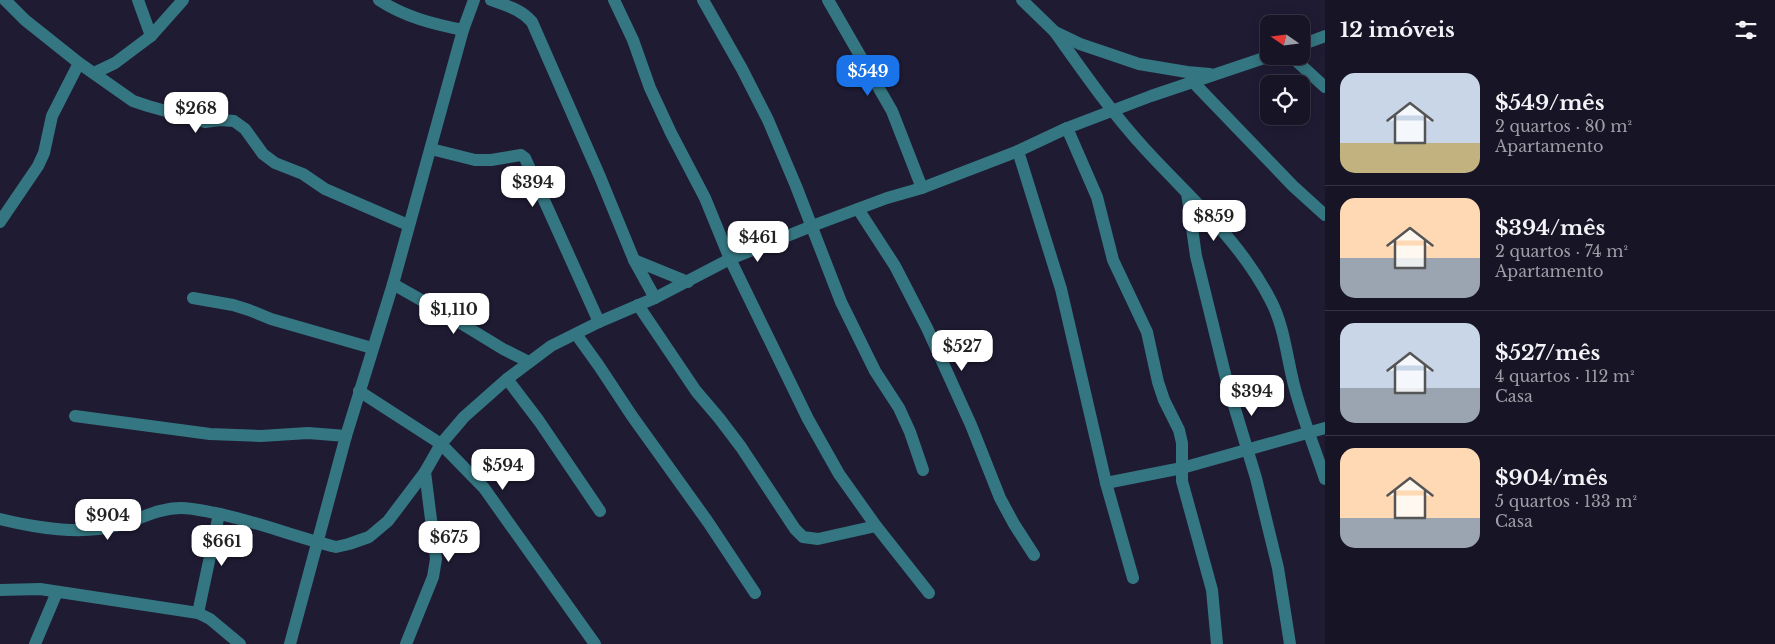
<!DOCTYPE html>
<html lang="pt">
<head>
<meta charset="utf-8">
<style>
  body { margin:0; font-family:"Libre Baskerville",serif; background:#201d2e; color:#f1f3f6; height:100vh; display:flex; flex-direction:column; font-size:19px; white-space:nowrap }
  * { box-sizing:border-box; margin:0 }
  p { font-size:16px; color:#9e9ea7 }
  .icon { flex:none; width:28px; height:28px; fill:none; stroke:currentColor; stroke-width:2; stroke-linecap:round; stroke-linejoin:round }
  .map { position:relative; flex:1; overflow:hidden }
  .sheet { display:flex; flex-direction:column; background:#171426; width:450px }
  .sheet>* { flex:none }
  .needle { width:32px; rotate:284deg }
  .controls { position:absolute; left:1260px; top:15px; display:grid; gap:10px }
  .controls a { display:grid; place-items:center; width:50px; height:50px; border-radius:10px; background:#171426; box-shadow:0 2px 12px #0003,0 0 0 1px #363343; font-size:25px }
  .price { position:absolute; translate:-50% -42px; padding:0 11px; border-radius:10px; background:#fff; color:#222; font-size:16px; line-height:32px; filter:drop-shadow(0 1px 2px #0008) }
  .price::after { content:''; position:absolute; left:50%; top:30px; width:15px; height:11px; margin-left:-8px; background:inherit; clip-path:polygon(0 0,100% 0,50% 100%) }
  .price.active { background:#1a73e8; color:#fff }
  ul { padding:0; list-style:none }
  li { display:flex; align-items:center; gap:15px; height:125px; padding:0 15px }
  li+li { border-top:1px solid #363343 }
  li span { display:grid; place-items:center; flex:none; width:140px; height:100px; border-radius:15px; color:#555 }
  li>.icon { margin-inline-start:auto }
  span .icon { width:60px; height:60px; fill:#fffc; stroke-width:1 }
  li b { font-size:21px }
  h2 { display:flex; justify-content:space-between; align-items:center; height:60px; padding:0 15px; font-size:21px }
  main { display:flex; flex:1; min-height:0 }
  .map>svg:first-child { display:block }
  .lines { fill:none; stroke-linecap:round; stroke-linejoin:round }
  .minor { stroke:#347681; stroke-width:12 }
</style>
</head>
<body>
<main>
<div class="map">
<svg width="1325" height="644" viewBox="0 0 1325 644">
  <rect width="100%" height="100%" fill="#1f1b33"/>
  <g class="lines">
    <g class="minor">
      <polyline points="5,0 25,20 79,63 133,101 148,106 205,122 220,120 234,121 245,129 263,154 275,163 303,174 325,189 408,225"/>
      <polyline points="138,0 151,36"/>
      <path d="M379 0C405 17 433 24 463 30"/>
      <path d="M491 0C507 6 521 9 532 22L600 177 634 260 655 298"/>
      <polyline points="614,0 633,40 650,88 671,133 705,198 730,259 808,419 839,474 876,526 929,593"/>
      <polyline points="703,0 742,69 768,120 796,186 841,302 875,371 899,408 910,432 923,470"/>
      <polyline points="828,0 892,111 922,188"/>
      <polyline points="1022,0 1055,32 1080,44 1139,64 1187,72 1210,74"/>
      <path d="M1055 32C1084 73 1112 113 1146 150 1191 199 1240 240 1271 301 1285 328 1287 360 1295 389 1303 419 1315 449 1325 479"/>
      <polyline points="1301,45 1325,36"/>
      <polyline points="1291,56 1325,87"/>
      <polyline points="94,73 115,63 151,36 183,0"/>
      <polyline points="1193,82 1293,186 1325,215"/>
      <polyline points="1067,128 1097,197 1113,260 1147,332 1158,382 1164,400 1179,430 1182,443 1182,481 1212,590 1217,644"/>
      <polyline points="431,149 475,160 491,160 521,155 525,158 599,322"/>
      <polyline points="1018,151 1061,289 1106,483 1133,578"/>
      <polyline points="1187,193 1196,256 1228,386 1256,478 1278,568 1290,644"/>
      <polyline points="858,209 895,266 927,328 971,425 1000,498 1014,524 1034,555"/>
      <polyline points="0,222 38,166 44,153 52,116 79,63"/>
      <polyline points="634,260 688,282"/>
      <polyline points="393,284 444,313 503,349 529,362"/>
      <polyline points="193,298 233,305 249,310 271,319 372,348"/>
      <polyline points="638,305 696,391 719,418 741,447 795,529 803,537 818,539 876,526"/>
      <polyline points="576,334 599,366 632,416 708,522 755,593"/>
      <polyline points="507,379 539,421 600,511"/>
      <polyline points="359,391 441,444 484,488 595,644"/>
      <polyline points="75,416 210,434 261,436 308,433 346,436"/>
      <polyline points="1106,483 1182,468 1325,428"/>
      <path d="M0 519C37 528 79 535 116 526 139 520 157 508 181 508 193 508 204 511 215 513 256 521 295 537 336 547L349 544 369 537 388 521 425 472 441 444 464 417 507 379 551 346 599 322 655 298 730 259 812 226 887 198 922 188 1018 151 1067 128 1151 96 1270 56"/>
      <polyline points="0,590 40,589 198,613 210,619 240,644"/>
      <polyline points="198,613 219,514"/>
      <polyline points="35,644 57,592"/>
      <polyline points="290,644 346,436 393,284 463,30 474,0"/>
      <polyline points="406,644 433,577 436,559 425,472"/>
    </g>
  </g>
</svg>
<div class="controls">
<a><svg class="needle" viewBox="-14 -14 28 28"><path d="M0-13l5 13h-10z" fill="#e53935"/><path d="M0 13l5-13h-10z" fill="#9e9ea7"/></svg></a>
<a><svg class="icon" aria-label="locate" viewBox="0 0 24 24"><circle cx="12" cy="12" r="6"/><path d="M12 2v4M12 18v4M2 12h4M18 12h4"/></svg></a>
</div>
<b class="price active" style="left:868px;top:97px">$549</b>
<b class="price" style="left:196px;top:134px">$268</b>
<b class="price" style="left:533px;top:208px">$394</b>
<b class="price" style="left:1214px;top:242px">$859</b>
<b class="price" style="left:758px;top:263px">$461</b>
<b class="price" style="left:454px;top:335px">$1,110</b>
<b class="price" style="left:962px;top:372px">$527</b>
<b class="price" style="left:1252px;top:417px">$394</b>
<b class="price" style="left:503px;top:491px">$594</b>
<b class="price" style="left:108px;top:541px">$904</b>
<b class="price" style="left:449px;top:563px">$675</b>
<b class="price" style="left:222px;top:567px">$661</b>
</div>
<section class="sheet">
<h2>12 imóveis<svg class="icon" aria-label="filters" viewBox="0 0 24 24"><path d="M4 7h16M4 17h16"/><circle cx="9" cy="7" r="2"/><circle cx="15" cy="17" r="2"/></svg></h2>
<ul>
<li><span style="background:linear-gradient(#c9d6e8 70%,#c2b280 0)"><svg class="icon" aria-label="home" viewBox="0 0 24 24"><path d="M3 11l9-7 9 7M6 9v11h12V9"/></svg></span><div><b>$549/mês</b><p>2 quartos · 80 m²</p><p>Apartamento</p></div></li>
<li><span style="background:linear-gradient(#ffd9b3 60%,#9aa5b1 0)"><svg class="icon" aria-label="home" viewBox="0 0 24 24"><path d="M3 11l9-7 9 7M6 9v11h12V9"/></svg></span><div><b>$394/mês</b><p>2 quartos · 74 m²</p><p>Apartamento</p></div></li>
<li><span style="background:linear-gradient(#c9d6e8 65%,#9aa5b1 0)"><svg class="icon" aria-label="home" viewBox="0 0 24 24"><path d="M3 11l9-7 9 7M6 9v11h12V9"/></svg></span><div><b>$527/mês</b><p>4 quartos · 112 m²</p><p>Casa</p></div></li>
<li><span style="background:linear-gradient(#ffd9b3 70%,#9aa5b1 0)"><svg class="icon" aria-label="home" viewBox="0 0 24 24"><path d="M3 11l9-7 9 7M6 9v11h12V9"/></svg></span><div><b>$904/mês</b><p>5 quartos · 133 m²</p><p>Casa</p></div></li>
</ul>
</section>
</main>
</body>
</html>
